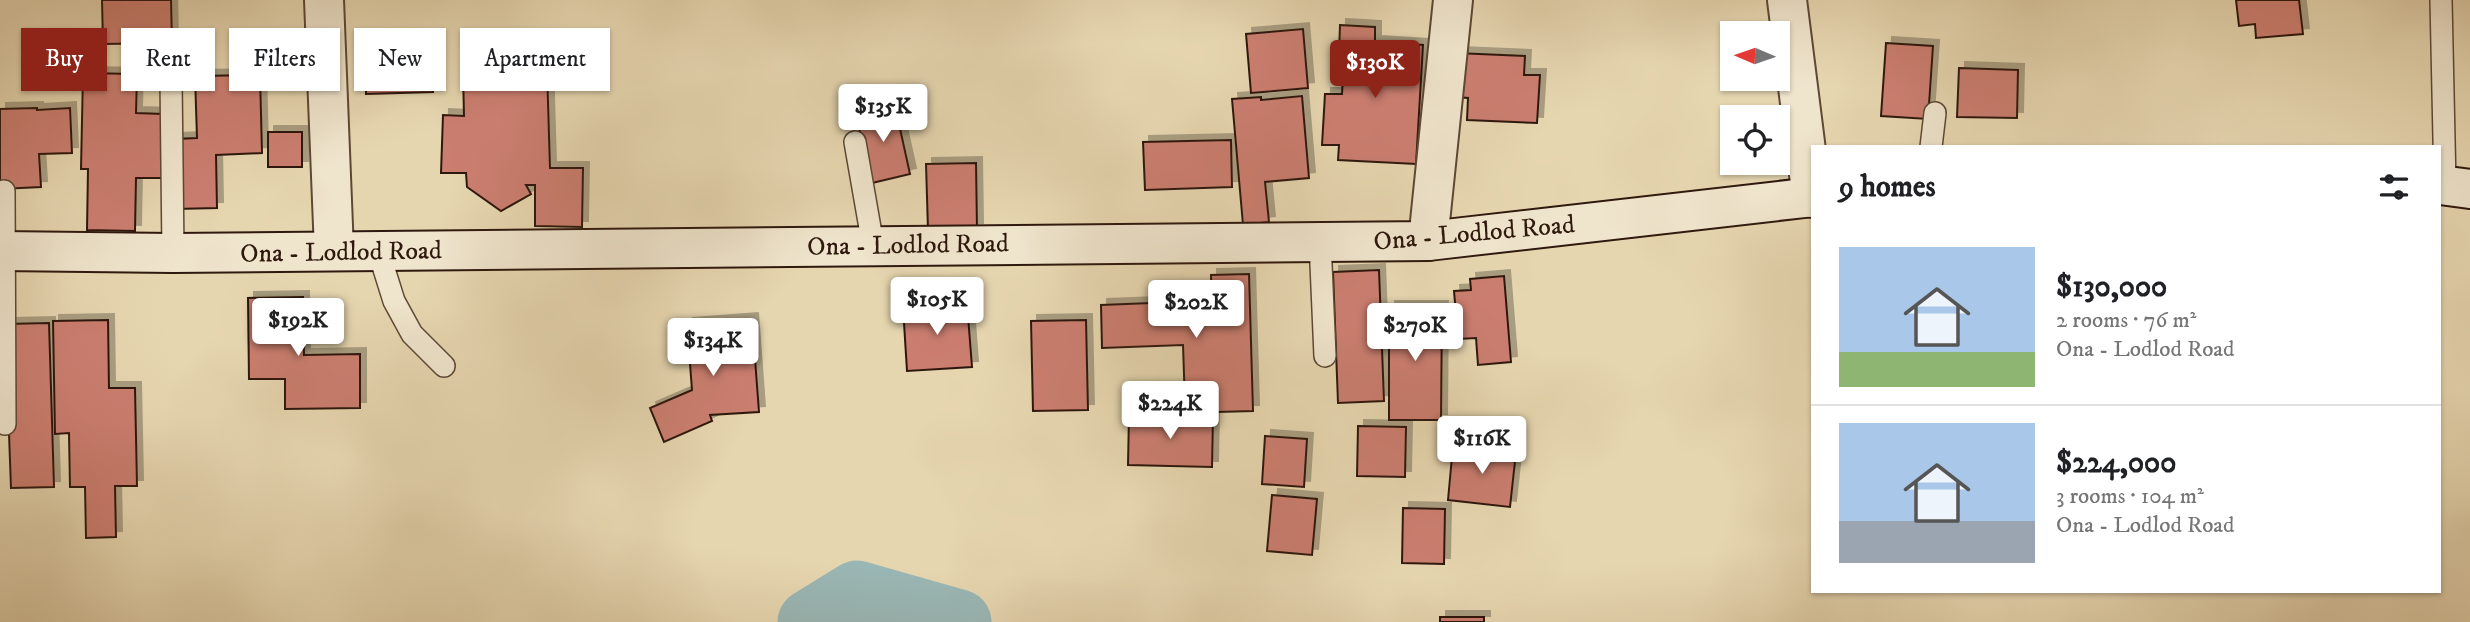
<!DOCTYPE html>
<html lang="en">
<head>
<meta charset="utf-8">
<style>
  body { margin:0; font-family:"IM FELL DW Pica",serif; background:#f2f2f2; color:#202124; height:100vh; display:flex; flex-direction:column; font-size:26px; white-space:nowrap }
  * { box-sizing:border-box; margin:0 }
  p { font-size:23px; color:#757577 }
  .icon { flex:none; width:38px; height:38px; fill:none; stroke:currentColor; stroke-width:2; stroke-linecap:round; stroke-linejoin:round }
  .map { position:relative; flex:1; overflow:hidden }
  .sheet { position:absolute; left:1811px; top:145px; width:630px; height:448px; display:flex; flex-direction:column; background:#fff; border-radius:0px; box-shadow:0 2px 5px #0004 }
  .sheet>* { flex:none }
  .hud { position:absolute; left:21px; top:28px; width:665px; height:63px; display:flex; gap:14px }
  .needle { width:46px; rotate:272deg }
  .tools { position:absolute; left:1720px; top:21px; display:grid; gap:14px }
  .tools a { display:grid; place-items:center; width:70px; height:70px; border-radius:0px; background:#fff; box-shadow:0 2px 5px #0004; font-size:35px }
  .price { position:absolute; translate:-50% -60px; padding:0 16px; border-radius:7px; background:#fff; color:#222; font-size:23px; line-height:46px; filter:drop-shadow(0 2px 4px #0008) }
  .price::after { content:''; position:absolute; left:50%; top:42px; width:21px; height:16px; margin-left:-10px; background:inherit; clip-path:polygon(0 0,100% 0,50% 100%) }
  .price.active { background:#8f2418; color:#fff }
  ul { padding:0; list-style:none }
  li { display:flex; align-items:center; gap:21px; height:175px; padding:0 28px }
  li+li { border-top:2px solid #e0e0e0 }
  li span { display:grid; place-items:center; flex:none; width:196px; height:140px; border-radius:0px; color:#555 }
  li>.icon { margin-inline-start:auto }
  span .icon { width:84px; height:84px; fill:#fffc; stroke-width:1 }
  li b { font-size:30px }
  h2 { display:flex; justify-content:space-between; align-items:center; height:84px; padding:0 28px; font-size:30px }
  .tag { padding:0 24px; border-radius:0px; background:#fff; box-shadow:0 2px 5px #0004; font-size:24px; line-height:63px }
  .tag.active { background:#8f2418; color:#fff }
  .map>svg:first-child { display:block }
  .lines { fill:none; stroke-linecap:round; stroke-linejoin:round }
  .river { stroke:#9ab7b5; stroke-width:65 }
  .building { fill:#cb7e6f; stroke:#2f180d; stroke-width:2; filter:url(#shadow) }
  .service-casing { stroke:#5d4836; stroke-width:24 }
  .minor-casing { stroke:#5d4836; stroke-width:42 }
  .secondary-casing { stroke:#2f180d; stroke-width:42 }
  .service { stroke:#efe4cc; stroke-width:21 }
  .minor { stroke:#efe4cc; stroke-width:38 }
  .secondary { stroke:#efe4cc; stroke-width:38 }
  .labels { text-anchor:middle; stroke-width:7; stroke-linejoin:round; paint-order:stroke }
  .street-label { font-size:26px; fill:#2f180d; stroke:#efe4cc }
</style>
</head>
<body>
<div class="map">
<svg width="2470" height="622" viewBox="0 0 2470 622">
  <defs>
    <filter id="shadow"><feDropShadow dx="6" dy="-6" stdDeviation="0" flood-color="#0004"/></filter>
  </defs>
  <rect width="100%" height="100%" fill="#e6d6b0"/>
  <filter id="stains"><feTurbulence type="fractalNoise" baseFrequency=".00286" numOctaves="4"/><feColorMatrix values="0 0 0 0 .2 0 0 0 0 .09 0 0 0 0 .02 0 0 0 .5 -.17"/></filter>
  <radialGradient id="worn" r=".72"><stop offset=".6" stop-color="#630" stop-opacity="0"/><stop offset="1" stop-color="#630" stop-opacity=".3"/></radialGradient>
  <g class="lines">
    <polyline class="river" points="810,622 857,593 959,622"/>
  </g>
  <g class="building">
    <polygon points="102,0 171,0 172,43 103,44"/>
    <polygon points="2236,0 2299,0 2303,34 2256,38 2255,24 2239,26"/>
    <polygon points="1340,25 1375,27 1375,42 1423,45 1416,164 1338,160 1339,145 1322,145 1325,94 1342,94 1344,54 1339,53"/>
    <polygon points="1303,29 1308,88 1251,93 1246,34"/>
    <polygon points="305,36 308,82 285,83 282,38"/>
    <polygon points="1886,43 1933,46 1928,119 1881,116"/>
    <polygon points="432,46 433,92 366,94 365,47"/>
    <polygon points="1456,53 1525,56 1524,75 1540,75 1537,123 1467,120 1468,98 1455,97"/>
    <polygon points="1959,68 2018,70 2017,118 1957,117"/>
    <polygon points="547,69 550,168 583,168 582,227 535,226 535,185 526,185 531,194 501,211 467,187 466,173 441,173 443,115 464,116 463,72"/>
    <polygon points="83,73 137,74 136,113 164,114 163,178 136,178 135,231 87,230 88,169 81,169"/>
    <polygon points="260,75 262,153 216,155 217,208 176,209 174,139 197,138 195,76"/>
    <polygon points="1302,96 1309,178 1265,182 1269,222 1243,225 1232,99 1261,97 1261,100"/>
    <polygon points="895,106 910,174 872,183 856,115"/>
    <polygon points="37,108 37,110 70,108 72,153 39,154 41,187 0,189 0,109"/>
    <rect x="268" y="132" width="34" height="35"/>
    <polygon points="1231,140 1232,187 1145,190 1143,142"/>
    <polygon points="976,163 977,229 928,230 926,164"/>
    <polygon points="1379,270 1384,401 1338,403 1333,272"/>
    <polygon points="1249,274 1253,411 1217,412 1217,402 1185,404 1183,345 1102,348 1101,305 1202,301 1203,315 1212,315 1211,275"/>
    <polygon points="1504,276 1511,362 1478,365 1476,338 1458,339 1454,291 1471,290 1470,279"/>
    <polygon points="303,297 304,355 360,354 360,408 285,409 285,379 249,379 248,298"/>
    <polygon points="967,303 972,367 907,371 903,307"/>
    <polygon points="1389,307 1442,307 1441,420 1389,420"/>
    <polygon points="752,319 759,412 710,415 712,421 664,442 650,408 692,390 687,324"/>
    <polygon points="108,320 109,388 135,388 137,486 115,486 116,537 86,538 85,487 70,487 69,433 55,434 53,321"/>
    <polygon points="1086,320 1088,410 1033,411 1031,321"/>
    <polygon points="49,323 54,487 11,488 5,324"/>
    <polygon points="1129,415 1213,417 1212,467 1128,465"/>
    <polygon points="1358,426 1406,427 1405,477 1357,476"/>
    <polygon points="1265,436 1307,439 1304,487 1262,484"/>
    <polygon points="1453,446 1516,452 1510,507 1448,500"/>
    <polygon points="1272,495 1317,499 1312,555 1267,551"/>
    <polygon points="1403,508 1445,509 1444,564 1402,563"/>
    <rect x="1440" y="617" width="44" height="5"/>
  </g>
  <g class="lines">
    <defs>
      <g id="service">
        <polyline points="2441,0 2445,185"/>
        <polyline points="171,79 173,253"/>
        <polyline points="855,142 873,245"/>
        <polyline points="1931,147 1935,113"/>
        <polyline points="4,191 5,424"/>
        <polyline points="1320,241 1325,356"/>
        <polyline points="378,250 394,301 412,334 444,366"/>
      </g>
      <g id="minor">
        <polyline points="324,0 334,251"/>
        <polyline points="1787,0 1812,198"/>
        <polyline points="1428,241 1453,0"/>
      </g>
      <g id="secondary">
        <polyline points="2440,185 2470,189"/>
        <polyline points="0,251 173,253 1428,241 1813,197"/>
      </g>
    </defs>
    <use href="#service" class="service-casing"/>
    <use href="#minor" class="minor-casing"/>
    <use href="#secondary" class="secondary-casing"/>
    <use href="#service" class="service"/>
    <use href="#minor" class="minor"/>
    <use href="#secondary" class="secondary"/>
  </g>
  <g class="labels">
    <g class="street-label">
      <text transform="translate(1474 232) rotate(-5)" y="9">Ona - Lodlod Road</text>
      <text transform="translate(908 244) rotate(-1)" y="9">Ona - Lodlod Road</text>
      <text transform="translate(341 251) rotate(-1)" y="9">Ona - Lodlod Road</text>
    </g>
  </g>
  <rect width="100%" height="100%" filter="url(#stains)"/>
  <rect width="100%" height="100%" fill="url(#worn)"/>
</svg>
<div class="tools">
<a><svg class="needle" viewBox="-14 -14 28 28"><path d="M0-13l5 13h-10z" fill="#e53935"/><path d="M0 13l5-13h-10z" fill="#757577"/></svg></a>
<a><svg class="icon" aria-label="locate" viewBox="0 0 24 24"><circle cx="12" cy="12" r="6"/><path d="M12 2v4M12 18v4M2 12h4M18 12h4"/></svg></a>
</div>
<b class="price active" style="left:1375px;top:100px">$130K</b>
<b class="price" style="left:883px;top:144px">$135K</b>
<b class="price" style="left:937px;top:337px">$105K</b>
<b class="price" style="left:1196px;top:340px">$202K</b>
<b class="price" style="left:298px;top:358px">$192K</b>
<b class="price" style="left:1415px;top:363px">$270K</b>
<b class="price" style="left:713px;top:378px">$134K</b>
<b class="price" style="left:1170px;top:441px">$224K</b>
<b class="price" style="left:1482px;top:476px">$116K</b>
<div class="hud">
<a class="tag active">Buy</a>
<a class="tag">Rent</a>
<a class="tag">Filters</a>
<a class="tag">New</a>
<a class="tag">Apartment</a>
</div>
<section class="sheet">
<h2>9 homes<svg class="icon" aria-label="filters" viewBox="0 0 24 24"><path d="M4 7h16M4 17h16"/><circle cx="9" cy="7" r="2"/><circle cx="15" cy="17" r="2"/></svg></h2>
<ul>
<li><span style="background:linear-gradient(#a9c7e8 75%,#8fb573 0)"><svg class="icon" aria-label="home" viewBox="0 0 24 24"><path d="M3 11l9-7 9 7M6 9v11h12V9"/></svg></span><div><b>$130,000</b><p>2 rooms · 76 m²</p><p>Ona - Lodlod Road</p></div></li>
<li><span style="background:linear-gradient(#a9c7e8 70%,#9aa5b1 0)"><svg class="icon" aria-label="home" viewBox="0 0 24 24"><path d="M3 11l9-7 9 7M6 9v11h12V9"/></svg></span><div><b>$224,000</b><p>3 rooms · 104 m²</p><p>Ona - Lodlod Road</p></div></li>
</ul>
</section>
</div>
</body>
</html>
